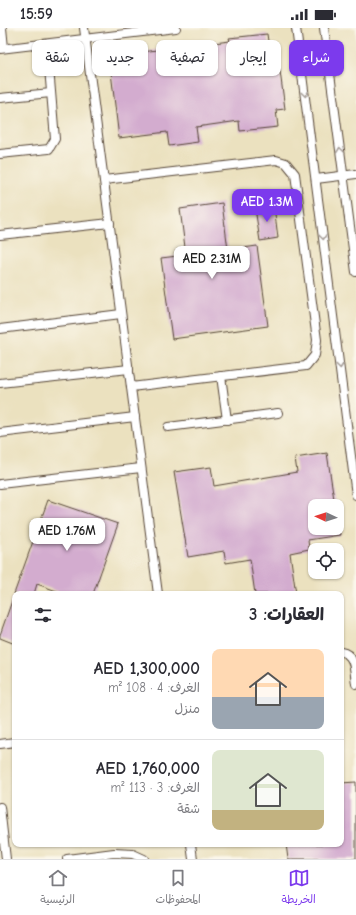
<!DOCTYPE html>
<html lang="ar">
<head>
<meta charset="utf-8">
<style>
  body { margin:0; font-family:"Comic Neue","Playpen Sans Arabic",sans-serif; background:#f7f7f7; color:#2b2b33; direction:rtl; height:100vh; display:flex; flex-direction:column; font-size:15px; white-space:nowrap }
  * { box-sizing:border-box; margin:0 }
  p { font-size:13px; color:#7c7c81 }
  .icon { flex:none; width:22px; height:22px; fill:none; stroke:currentColor; stroke-width:2; stroke-linecap:round; stroke-linejoin:round }
  .map { position:relative; flex:1; overflow:hidden; direction:ltr }
  .details { position:absolute; left:12px; top:563px; width:332px; height:256px; display:flex; flex-direction:column; background:#fff; border-radius:8px; box-shadow:0 1px 3px #0004; direction:rtl }
  .details>* { flex:none }
  .banner { position:absolute; left:12px; top:12px; width:332px; height:36px; direction:rtl; display:flex; gap:8px }
  .needle { width:26px; rotate:274deg }
  .fabs { position:absolute; left:308px; top:471px; display:grid; gap:8px }
  .fabs a { display:grid; place-items:center; width:36px; height:36px; border-radius:8px; background:#fff; box-shadow:0 1px 3px #0004; font-size:20px }
  .price { position:absolute; translate:-50% -34px; padding:0 9px; border-radius:8px; background:#fff; color:#222; font-size:13px; line-height:26px; filter:drop-shadow(0 1px 2px #0008) }
  .price::after { content:''; position:absolute; left:50%; top:24px; width:12px; height:9px; margin-left:-6px; background:inherit; clip-path:polygon(0 0,100% 0,50% 100%) }
  .price.current { background:#7c3aed; color:#fff }
  ul { padding:0; list-style:none }
  li { display:flex; align-items:center; gap:12px; height:100px; padding:0 20px }
  li+li { border-top:1px solid #e1e1e2 }
  li span { display:grid; place-items:center; flex:none; width:112px; height:80px; border-radius:8px; color:#555 }
  li>.icon { margin-inline-start:auto }
  span .icon { width:48px; height:48px; fill:#fffc; stroke-width:1 }
  li b { font-size:17px }
  h2 { display:flex; justify-content:space-between; align-items:center; height:48px; padding:0 20px; font-size:17px }
  .tag { padding:0 14px; border-radius:8px; background:#fff; box-shadow:0 1px 3px #0004; font-size:14px; line-height:36px }
  .tag.current { background:#7c3aed; color:#fff }
  .status { display:flex; justify-content:space-between; align-items:center; height:28px; padding:0 20px; background:#fff; direction:ltr }
  .status svg { height:11px; fill:currentColor }
  .menu { display:flex; justify-content:space-around; align-items:center; height:56px; border-top:1px solid #e1e1e2; background:#fff; font-size:11px; color:#7c7c81 }
  .menu a { display:grid; justify-items:center; gap:2px }
  .menu .current { color:#7c3aed }
  .map>svg:first-child { display:block }
  .building { fill:#d3accf }
  .lines { fill:none; stroke-linecap:round; stroke-linejoin:round }
  .lane-casing { stroke:#554536; stroke-width:10 }
  .lane { stroke:#fff; stroke-width:8 }
  .oneway { stroke:#a79f9a }
</style>
</head>
<body>
<div class="status"><b>15:59</b><svg viewBox="0 0 49 12"><path d="M0 12V9h3v3zM5 12V6h3v6zM10 12V3h3v9zM15 12V0h3v12zM26 1h20v11H26zM47 4h2v5h-2z"/></svg></div>
<div class="map">
<svg width="356" height="831" viewBox="0 0 356 831">
  <rect width="100%" height="100%" fill="#fbf7ec"/>
  <filter id="ink" filterUnits="userSpaceOnUse"><feTurbulence type="fractalNoise" baseFrequency=".025" numOctaves="2"/><feDisplacementMap in="SourceGraphic" scale="8" xChannelSelector="R" yChannelSelector="G"/><feConvolveMatrix kernelMatrix="1 2 1 2 8 2 1 2 1" color-interpolation-filters="sRGB"/></filter>
  <filter id="wash" filterUnits="userSpaceOnUse"><feTurbulence type="fractalNoise" baseFrequency=".012" numOctaves="4" result="noise"/><feDisplacementMap in="SourceGraphic" scale="16" xChannelSelector="R" yChannelSelector="G"/><feGaussianBlur stdDeviation="0.9" result="paint"/><feColorMatrix in="noise" values="0 0 0 0 0 0 0 0 0 0 0 0 0 0 0 0 0 1.4 0 .05"/><feComposite in="paint" operator="in"/></filter>
  <g filter="url(#wash)">
    <rect width="100%" height="100%" fill="#ebe1bf"/>
    <g id="blocks">
      <g class="building">
        <polygon points="267,6 269,20 277,20 285,81 276,82 278,99 240,103 239,93 196,99 198,114 169,118 167,104 119,110 109,28 230,13 229,10"/>
        <polygon points="222,175 228,222 257,218 268,298 172,311 161,230 186,227 180,181"/>
        <polygon points="274,178 278,210 260,213 255,180"/>
        <polygon points="327,425 335,478 315,478 315,500 337,500 337,489 340,507 308,512 309,521 290,525 296,566 255,566 250,531 226,535 224,523 188,529 174,444 211,439 214,458 297,444 295,430"/>
        <polygon points="48,472 118,496 93,566 65,566 37,556 34,566 14,566"/>
        <polygon points="13,570 15,571 15,616 0,610 0,607"/>
        <polygon points="356,754 356,831 288,831 286,816 341,816 341,755"/>
      </g>
    </g>
  </g>
  <g filter="url(#ink)">
    <use href="#blocks" fill-opacity="0" stroke="#554536" stroke-width="1"/>
    <g class="lines">
      <defs>
        <g id="lane">
          <polyline points="2,0 4,20"/>
          <polyline points="84,0 158,566"/>
          <polyline points="296,0 356,467"/>
          <polyline points="324,0 356,244"/>
          <polyline points="0,21 176,0"/>
          <polyline points="0,70 51,65"/>
          <polyline points="0,126 49,121 55,111 47,16"/>
          <polyline points="316,151 356,146"/>
          <polyline points="104,152 276,132 286,135 295,146 317,312 315,327 306,338 131,359"/>
          <polyline points="0,207 110,195"/>
          <polyline points="0,301 121,286"/>
          <polyline points="221,348 227,392"/>
          <polyline points="0,355 129,341"/>
          <polyline points="168,399 278,385"/>
          <polyline points="0,405 135,389"/>
          <polyline points="0,456 141,440"/>
          <path d="M341 624C356 626 354 644 356 656"/>
          <polyline points="0,716 15,714"/>
          <polyline points="0,779 6,831"/>
          <polyline points="191,816 193,831"/>
          <polyline points="67,831 114,825 133,826 144,831"/>
        </g>
      </defs>
      <use href="#lane" class="lane-casing"/>
      <use href="#lane" class="lane"/>
    </g>
    <defs><path id="oneway-chevron" d="M-2-3.5L2.5 0L-2 3.5" fill="none" stroke-width="1.6" stroke-linecap="round" stroke-linejoin="round"/></defs>
    <g class="oneway">
      <use href="#oneway-chevron" transform="translate(305 66) rotate(83)"/>
      <use href="#oneway-chevron" transform="translate(340 122) rotate(-97)"/>
      <use href="#oneway-chevron" transform="translate(323 209) rotate(83)"/>
      <use href="#oneway-chevron" transform="translate(340 338) rotate(83)"/>
    </g>
  </g>
</svg>
<div class="fabs">
<a><svg class="needle" viewBox="-14 -14 28 28"><path d="M0-13l5 13h-10z" fill="#e53935"/><path d="M0 13l5-13h-10z" fill="#7c7c81"/></svg></a>
<a><svg class="icon" aria-label="locate" viewBox="0 0 24 24"><circle cx="12" cy="12" r="6"/><path d="M12 2v4M12 18v4M2 12h4M18 12h4"/></svg></a>
</div>
<b class="price current" style="left:267px;top:195px">AED 1.3M</b>
<b class="price" style="left:212px;top:252px">AED 2.31M</b>
<b class="price" style="left:67px;top:524px">AED 1.76M</b>
<div class="banner">
<a class="tag current">شراء</a>
<a class="tag">إيجار</a>
<a class="tag">تصفية</a>
<a class="tag">جديد</a>
<a class="tag">شقة</a>
</div>
<section class="details">
<h2>العقارات: 3<svg class="icon" aria-label="filters" viewBox="0 0 24 24"><path d="M4 7h16M4 17h16"/><circle cx="9" cy="7" r="2"/><circle cx="15" cy="17" r="2"/></svg></h2>
<ul>
<li><span style="background:linear-gradient(#ffd9b3 60%,#9aa5b1 0)"><svg class="icon" aria-label="home" viewBox="0 0 24 24"><path d="M3 11l9-7 9 7M6 9v11h12V9"/></svg></span><div><b>AED 1,300,000</b><p>الغرف: 4 · 108 m²</p><p>منزل</p></div></li>
<li><span style="background:linear-gradient(#dfe7d0 75%,#c2b280 0)"><svg class="icon" aria-label="home" viewBox="0 0 24 24"><path d="M3 11l9-7 9 7M6 9v11h12V9"/></svg></span><div><b>AED 1,760,000</b><p>الغرف: 3 · 113 m²</p><p>شقة</p></div></li>
</ul>
</section>
</div>
<nav class="menu">
<a class="current"><svg class="icon" aria-label="map" viewBox="0 0 24 24"><path d="M3 6l6-2 6 2 6-2v14l-6 2-6-2-6 2zM9 4v14M15 6v14"/></svg>الخريطة</a>
<a><svg class="icon" aria-label="saved" viewBox="0 0 24 24"><path d="M7 4h10v16l-5-4-5 4z"/></svg>المحفوظات</a>
<a><svg class="icon" aria-label="home" viewBox="0 0 24 24"><path d="M3 11l9-7 9 7M6 9v11h12V9"/></svg>الرئيسية</a>
</nav>
</body>
</html>
